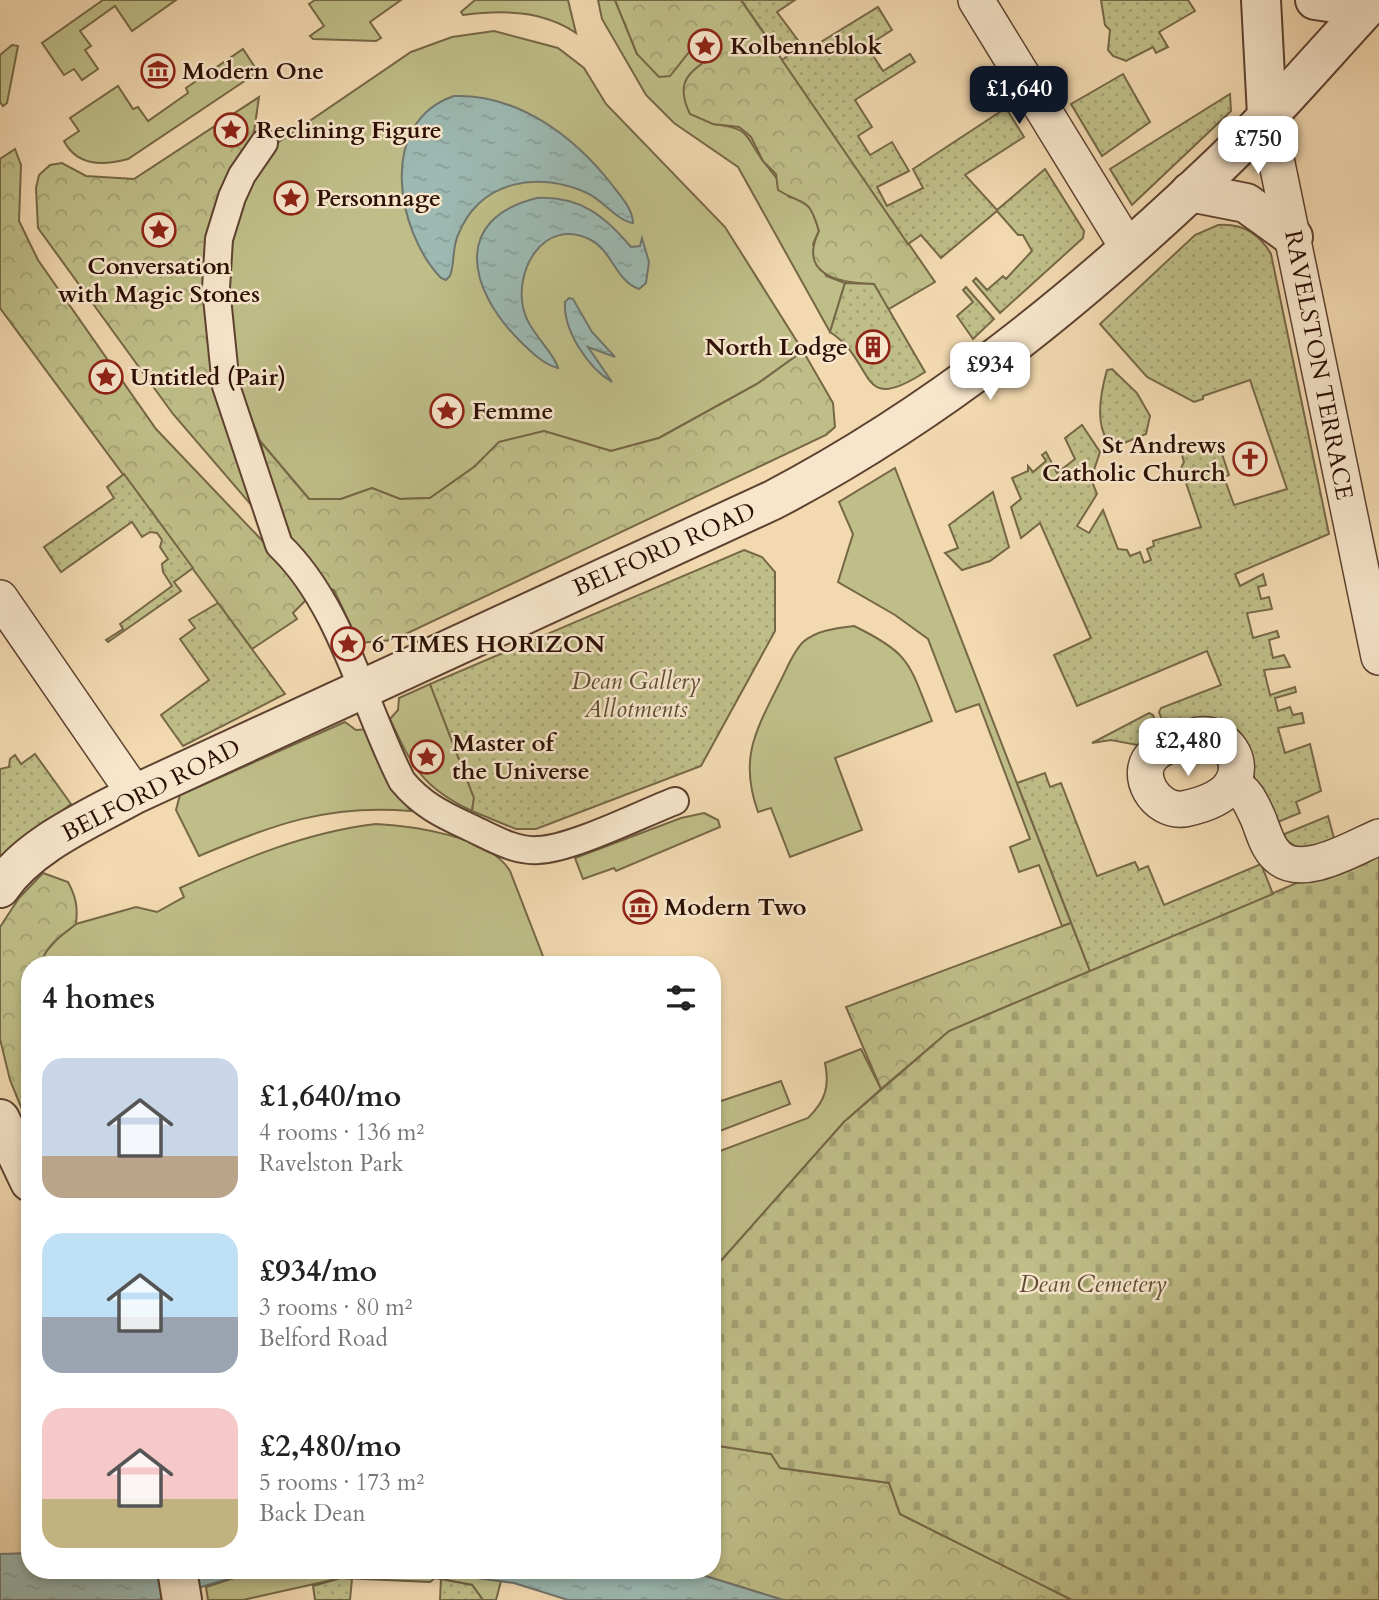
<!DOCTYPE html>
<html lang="en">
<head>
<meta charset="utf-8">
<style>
  body { margin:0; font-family:Cardo,serif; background:#f2f2f2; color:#222; height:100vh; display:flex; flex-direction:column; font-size:26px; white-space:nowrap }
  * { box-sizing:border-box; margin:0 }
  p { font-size:23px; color:#767676 }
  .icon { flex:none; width:38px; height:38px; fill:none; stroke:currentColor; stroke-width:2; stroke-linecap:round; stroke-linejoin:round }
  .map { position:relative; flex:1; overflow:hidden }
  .panel { position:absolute; left:21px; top:956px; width:700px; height:623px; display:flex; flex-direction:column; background:#fff; border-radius:28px; box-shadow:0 4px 10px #0003 }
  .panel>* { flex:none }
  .price { position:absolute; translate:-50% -60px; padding:0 16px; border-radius:14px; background:#fff; color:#222; font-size:23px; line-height:46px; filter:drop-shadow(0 2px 4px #0008) }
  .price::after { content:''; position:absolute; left:50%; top:42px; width:21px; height:16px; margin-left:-10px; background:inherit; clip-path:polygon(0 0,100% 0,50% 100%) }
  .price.current { background:#111827; color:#fff }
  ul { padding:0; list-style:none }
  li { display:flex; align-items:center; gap:21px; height:175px; padding:0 21px }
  li span { display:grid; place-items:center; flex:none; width:196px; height:140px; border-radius:21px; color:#555 }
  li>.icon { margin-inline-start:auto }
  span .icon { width:84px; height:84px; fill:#fffc; stroke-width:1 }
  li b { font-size:30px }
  h2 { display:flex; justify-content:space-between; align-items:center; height:84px; padding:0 21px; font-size:30px }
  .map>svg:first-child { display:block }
  .grass { fill:#bfbe88; stroke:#766746; stroke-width:2 }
  .forest { fill:url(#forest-crowns); stroke:#766746; stroke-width:2 }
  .cemetery { fill:url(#cemetery-stones); stroke:#766746; stroke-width:2 }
  .garden { fill:url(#garden-dots); stroke:#766746; stroke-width:2 }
  .water { fill:url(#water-ripples); stroke:#70756d; stroke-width:2 }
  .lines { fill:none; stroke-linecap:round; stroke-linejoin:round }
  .pedestrian-casing { stroke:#5e4230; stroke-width:30 }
  .minor-casing { stroke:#5e4230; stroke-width:38 }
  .tertiary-casing { stroke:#5e4230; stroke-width:42 }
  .pedestrian { stroke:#f7e6cc; stroke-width:26 }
  .minor { stroke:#f7e6cc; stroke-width:35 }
  .tertiary { stroke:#f7e6cc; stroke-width:38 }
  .labels { text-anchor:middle; stroke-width:5; stroke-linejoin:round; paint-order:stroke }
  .poi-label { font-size:24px; font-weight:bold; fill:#2d1005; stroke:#f7e6cc; text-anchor:start }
  .street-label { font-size:24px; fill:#2d1005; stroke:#f7e6cc }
  .park-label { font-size:24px; font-style:italic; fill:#604d33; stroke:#f7e6cc }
</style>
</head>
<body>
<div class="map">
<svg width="1379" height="1600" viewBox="0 0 1379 1600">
  <defs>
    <pattern id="forest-crowns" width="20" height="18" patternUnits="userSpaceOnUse" patternTransform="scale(1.75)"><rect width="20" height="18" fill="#bfbe88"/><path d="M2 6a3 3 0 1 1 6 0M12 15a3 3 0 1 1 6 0" fill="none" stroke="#a4a274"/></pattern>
    <pattern id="cemetery-stones" width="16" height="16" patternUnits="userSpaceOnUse" patternTransform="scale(1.75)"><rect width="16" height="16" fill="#bfbe88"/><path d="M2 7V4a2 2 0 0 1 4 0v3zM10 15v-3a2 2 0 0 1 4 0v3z" fill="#a4a274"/></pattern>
    <pattern id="garden-dots" width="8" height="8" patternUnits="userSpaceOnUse" patternTransform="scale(1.75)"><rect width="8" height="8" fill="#bfbe88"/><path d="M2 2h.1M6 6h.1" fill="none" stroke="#a4a274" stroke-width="1.8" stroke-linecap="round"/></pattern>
    <pattern id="water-ripples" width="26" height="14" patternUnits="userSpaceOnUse" patternTransform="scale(1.75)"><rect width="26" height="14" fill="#9cb9b2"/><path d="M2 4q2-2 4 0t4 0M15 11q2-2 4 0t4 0" fill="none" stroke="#879e98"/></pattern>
  </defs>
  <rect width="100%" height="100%" fill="#f2d9b0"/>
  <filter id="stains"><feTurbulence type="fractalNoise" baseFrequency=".00286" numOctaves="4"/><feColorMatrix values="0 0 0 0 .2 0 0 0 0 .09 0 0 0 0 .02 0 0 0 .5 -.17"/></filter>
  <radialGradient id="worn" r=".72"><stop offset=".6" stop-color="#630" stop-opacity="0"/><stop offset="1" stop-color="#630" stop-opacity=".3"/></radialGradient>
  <g class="grass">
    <polygon points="103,0 176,0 132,31 115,6 80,31 91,46 85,50 98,69 82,80 74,69 64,75 42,43"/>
    <polygon points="315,0 401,0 370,22 381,38 376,41 313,39 310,36 324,26 309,4"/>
    <path d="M475 0H568L576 33C542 10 502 10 463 15L461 12Z"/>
    <path d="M598 0H615L637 54 695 34 716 55 705 61 713 124C750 128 744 134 763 161 772 173 782 183 789 197 810 199 814 213 819 231L813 244 826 276 845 283 830 332 738 167 674 123 646 95 602 19Z"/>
    <polygon points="494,31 558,48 584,68 606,104 725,227 803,351 757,384 659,438 611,451 544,431 500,442 474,467 430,498 400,499 372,488 341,499 309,499 260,441 237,380 225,279 239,198 273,146 411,52 452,37"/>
    <polygon points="12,45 18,46 7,103 3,106 0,102 0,55"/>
    <path d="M243 49 258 72 128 159C102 166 77 166 64 141L79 131 70 118 118 86 133 109 138 107 148 121 188 93 186 88Z"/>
    <polygon points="895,468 1071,923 1062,926 1039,865 1019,872 1010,847 1030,839 979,704 956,712 928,639 895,615 838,582 853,534 839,502"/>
    <path d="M854 626C912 654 909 664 932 721L835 758 862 830 790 857 771 808 758 812C739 759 755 732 779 684 786 671 792 653 803 642 817 630 837 628 854 626Z"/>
    <path d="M430 684 474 798 472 811C423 788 412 767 390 719L398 710 399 698Z"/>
    <path d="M345 722 356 730 370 729 398 795 411 811C328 804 275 824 199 856L176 810 180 795Z"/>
    <polygon points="704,813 718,820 720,827 616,871 614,868 583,879 575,858 681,818"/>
    <path d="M376 824C413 826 489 836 510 871L546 964H41L42 956 58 938 76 924 136 907 157 912 184 897 180 888C242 859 307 832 376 824Z"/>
    <path d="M861 1049 881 1089 844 1122 712 1271V1154L808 1118C825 1101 830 1087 825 1063Z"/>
    <polygon points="781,1081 790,1104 712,1134 712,1104"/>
    <polygon points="259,1570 419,1570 501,1581 496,1600 483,1600 472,1585 435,1578 430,1582 341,1578 243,1600 208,1600 206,1587"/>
  </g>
  <g class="forest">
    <path d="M615 0H741L935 282 887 310 874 284C841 283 797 276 819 231 808 195 805 207 778 190L776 174 763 161 751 137 739 127 713 124 690 114C674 81 689 72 716 54L695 34 689 52 670 76 659 77 637 54Z"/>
    <polygon points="259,97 253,139 207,289 265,521 173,414 38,228 36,188 39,175 50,165 62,163 86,176 134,179"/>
    <polygon points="15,149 21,165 19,221 38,260 156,429 293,573 310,596 293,613 297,619 252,649 0,308 0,159"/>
    <polygon points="803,351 833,403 835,427 826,435 393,640 359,643 334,590 328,589 287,540 260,441 309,499 341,499 372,488 400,499 430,498 474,467 499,442 544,431 611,451 659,438 757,384"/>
    <path d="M43 873 68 882C76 897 78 907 76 924 62 935 45 946 41 964H30V1129L10 1080 0 1039V927L19 898Z"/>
    <polygon points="1071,923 1090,971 949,1031 881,1089 846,1007"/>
    <polygon points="712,1445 771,1454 781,1468 889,1483 900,1514 1072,1600 783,1600 686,1570 712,1570"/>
  </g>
  <polygon class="cemetery" points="1379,848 1379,1600 1072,1600 900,1514 889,1483 780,1468 771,1454 712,1445 712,1271 844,1122 949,1031"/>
  <g class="garden">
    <polygon points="741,0 795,0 777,12 806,51 878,7 892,30 867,46 883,71 910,54 915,62 855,100 872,127 858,136 870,155 892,142 909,171 877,187 887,206 923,188 913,169 1006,108 1024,137 965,175 997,210 1045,169 1084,231 1083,238 1000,313 973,281 976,278 987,290 1003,276 1006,279 1032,251 1023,235 1018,235 997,211 941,258 921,235 908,244 782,60 789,55 781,43 774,47"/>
    <polygon points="1101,0 1188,0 1195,11 1159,32 1168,47 1156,53 1153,47 1126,61 1113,56 1108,50 1110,30 1105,25"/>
    <polygon points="1123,74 1150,122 1102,156 1071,104"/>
    <polygon points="1230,94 1231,111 1132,205 1110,169"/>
    <path d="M1218 225C1242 223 1259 233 1271 254L1329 534 1235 574 1240 586 1263 574 1266 585 1258 587 1261 599 1269 597 1272 609 1247 613 1253 638 1277 631 1279 637 1269 640 1273 658 1284 655 1290 667 1264 670 1270 695 1295 687 1296 692 1275 698 1278 711 1290 707 1293 715 1302 713 1304 723 1278 728 1285 753 1310 744 1321 791 1296 802 1300 813 1273 824 1243 749 1169 738 1159 712 1161 708 1221 685 1207 651 1077 706 1054 655 1091 638 1040 523 1021 538 1011 507 1021 499 1012 478 1028 471V466L1033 472 1046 461 1042 455 1046 452 1057 473 1075 459 1065 438 1082 425 1100 452 1091 479 1097 494 1077 526 1089 533 1103 510 1118 549 1127 550 1130 556 1140 552 1144 563 1151 560 1147 549 1154 546 1153 541 1201 527 1181 468 1184 462 1182 455 1218 442 1229 475 1224 477 1234 505 1287 489 1250 380 1203 396V399L1194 402 1147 377 1100 324 1195 235Z"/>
    <path d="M845 283 874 284 925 372C856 417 877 362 830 332Z"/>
    <polygon points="966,287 994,319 973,339 957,316 973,302 963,290"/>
    <path d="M1112 369 1137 393 1150 416 1146 434 1124 443 1107 440C1095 421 1101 391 1107 370Z"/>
    <polygon points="124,474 193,568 174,582 181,591 108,642 106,640 123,629 120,624 172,586 163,572 162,564 168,559 160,547 162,540 157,533 150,532 142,537 132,522 61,572 44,547 114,498 107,487"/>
    <polygon points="993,492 1009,547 990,561 962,570 945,553 958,548 949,525"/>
    <polygon points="744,550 762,557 775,572 775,631 701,766 536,829 516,829 472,811 474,798 430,684"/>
    <polygon points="218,603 285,694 183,746 161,715 209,680 180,639 195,628 189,620"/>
    <polygon points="1149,713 1153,715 1164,740 1148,747 1111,740 1092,743"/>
    <polygon points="35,754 71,804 0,858 0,769 9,767 10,759 15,755 21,764"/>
    <polygon points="1045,773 1050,787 1061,783 1097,876 1135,862 1139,870 1148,866 1164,905 1261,864 1273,894 1090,971 1017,783"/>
    <path d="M1328 816 1335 842C1314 850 1297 855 1282 835Z"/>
    <polygon points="341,1578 352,1579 350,1600 315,1600 313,1586"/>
    <polygon points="441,1579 472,1585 483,1600 440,1600"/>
  </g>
  <g class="water">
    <path d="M454 96C519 94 575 137 613 186 621 196 633 210 633 223 618 221 603 201 589 194 539 170 480 180 458 235 452 248 455 263 450 276L446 280 441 278C396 231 377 122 454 96Z"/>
    <path d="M537 198C580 196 605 216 631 247L640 246 642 238 649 262 646 283 639 289C616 281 612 251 591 240 543 215 511 274 525 314 531 334 554 352 558 368 544 365 530 351 519 340 469 290 451 219 537 198Z"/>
    <path d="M569 298 573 299 592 332 615 357 588 347 612 382C588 368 563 330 565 302Z"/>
    <polygon points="30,1553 30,1570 259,1570 157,1600 0,1600 0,1554"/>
    <polygon points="419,1570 686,1570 783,1600 568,1600 514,1583"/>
  </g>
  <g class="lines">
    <defs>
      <path id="pedestrian" d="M264 143 242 175 232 197 219 239 216 288 226 386 279 545C342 605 363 705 402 781 421 804 441 814 467 826 489 836 514 852 538 850 572 849 641 814 675 801"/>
      <g id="minor">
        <polyline points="976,0 1128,248"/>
        <polyline points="1267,115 1379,657"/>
        <polyline points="0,598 135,794"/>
        <path d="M1199 735C1225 732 1247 761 1231 785 1222 799 1199 806 1184 809 1156 813 1132 774 1154 754 1165 744 1185 740 1199 735Z"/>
        <path d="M1232 784C1247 792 1251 803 1258 818 1263 830 1267 847 1277 856 1302 880 1353 848 1379 837"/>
      </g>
      <g id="tertiary">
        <polyline points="1261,0 1267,115"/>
        <polyline points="1315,0 1342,4 1373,1"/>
        <polyline points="1190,192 1246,203 1293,237"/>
        <path d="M0 888C30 844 90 819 135 794L773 500C937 414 1076 301 1210 174 1268 120 1320 58 1374 0"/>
        <polyline points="0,1119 30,1182"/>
        <polyline points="177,1570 182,1600"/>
      </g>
    </defs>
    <use href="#pedestrian" class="pedestrian-casing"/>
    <use href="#minor" class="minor-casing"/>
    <use href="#tertiary" class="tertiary-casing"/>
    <use href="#pedestrian" class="pedestrian"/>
    <use href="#minor" class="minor"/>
    <use href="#tertiary" class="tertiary"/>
  </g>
  <defs>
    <symbol id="sight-ring" viewBox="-11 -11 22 22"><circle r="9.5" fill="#f7e6cc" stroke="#8f2418" stroke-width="1.5"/><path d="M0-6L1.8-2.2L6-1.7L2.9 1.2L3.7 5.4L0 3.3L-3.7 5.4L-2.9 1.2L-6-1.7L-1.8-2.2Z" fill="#8f2418"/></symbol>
    <symbol id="museum-ring" viewBox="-11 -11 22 22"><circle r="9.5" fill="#f7e6cc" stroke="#8f2418" stroke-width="1.5"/><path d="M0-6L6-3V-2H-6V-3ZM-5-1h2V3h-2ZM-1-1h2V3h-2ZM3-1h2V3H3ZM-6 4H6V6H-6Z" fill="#8f2418"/></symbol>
    <symbol id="building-ring" viewBox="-11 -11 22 22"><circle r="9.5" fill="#f7e6cc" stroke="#8f2418" stroke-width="1.5"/><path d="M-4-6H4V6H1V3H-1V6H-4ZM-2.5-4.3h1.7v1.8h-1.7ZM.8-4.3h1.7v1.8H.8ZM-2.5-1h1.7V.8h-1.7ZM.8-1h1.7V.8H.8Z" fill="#8f2418"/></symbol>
    <symbol id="church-ring" viewBox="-11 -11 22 22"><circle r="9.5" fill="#f7e6cc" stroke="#8f2418" stroke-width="1.5"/><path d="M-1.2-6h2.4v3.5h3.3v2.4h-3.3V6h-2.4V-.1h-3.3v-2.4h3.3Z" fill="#8f2418"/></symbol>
  </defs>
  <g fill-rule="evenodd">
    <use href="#sight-ring" x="686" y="27" width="38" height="38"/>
    <use href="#museum-ring" x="139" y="52" width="38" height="38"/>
    <use href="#sight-ring" x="212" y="111" width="38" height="38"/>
    <use href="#sight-ring" x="272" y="179" width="38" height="38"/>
    <use href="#sight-ring" x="140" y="211" width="38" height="38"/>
    <use href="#building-ring" x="854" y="328" width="38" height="38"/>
    <use href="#sight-ring" x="87" y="358" width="38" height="38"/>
    <use href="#sight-ring" x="428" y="392" width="38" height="38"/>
    <use href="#church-ring" x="1231" y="440" width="38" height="38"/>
    <use href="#sight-ring" x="329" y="625" width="38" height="38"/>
    <use href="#sight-ring" x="408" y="738" width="38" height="38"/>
    <use href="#museum-ring" x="621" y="888" width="38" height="38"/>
  </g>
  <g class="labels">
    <g class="poi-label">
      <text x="730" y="54">Kolbenneblok</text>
      <text x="182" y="79">Modern One</text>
      <text x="256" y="138">Reclining Figure</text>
      <text x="316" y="206">Personnage</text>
      <text x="159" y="274" text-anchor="middle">Conversation<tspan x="159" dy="28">with Magic Stones</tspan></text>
      <text x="848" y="355" text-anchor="end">North Lodge</text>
      <text x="130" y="385">Untitled (Pair)</text>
      <text x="472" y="419">Femme</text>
      <text x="1226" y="453" text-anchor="end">St Andrews<tspan x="1226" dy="28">Catholic Church</tspan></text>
      <text x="372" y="652">6 TIMES HORIZON</text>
      <text x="452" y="751">Master of<tspan x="452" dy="28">the Universe</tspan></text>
      <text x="664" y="915">Modern Two</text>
    </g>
    <g class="street-label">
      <text transform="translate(1319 365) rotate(79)" y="8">RAVELSTON TERRACE</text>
      <text transform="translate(664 549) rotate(-24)" y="8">BELFORD ROAD</text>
      <text transform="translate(151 790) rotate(-27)" y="8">BELFORD ROAD</text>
    </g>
    <g class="park-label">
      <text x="636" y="689">Dean Gallery<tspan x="636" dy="28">Allotments</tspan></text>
      <text x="1093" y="1292">Dean Cemetery</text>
    </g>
  </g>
  <rect width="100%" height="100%" filter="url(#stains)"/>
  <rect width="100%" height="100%" fill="url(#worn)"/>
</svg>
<b class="price current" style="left:1019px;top:126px">£1,640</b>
<b class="price" style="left:1258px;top:176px">£750</b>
<b class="price" style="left:990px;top:402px">£934</b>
<b class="price" style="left:1188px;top:778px">£2,480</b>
<section class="panel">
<h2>4 homes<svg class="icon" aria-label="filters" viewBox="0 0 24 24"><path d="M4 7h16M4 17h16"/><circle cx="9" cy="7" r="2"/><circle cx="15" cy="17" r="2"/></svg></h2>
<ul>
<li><span style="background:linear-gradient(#c9d6e8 70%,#b9a48a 0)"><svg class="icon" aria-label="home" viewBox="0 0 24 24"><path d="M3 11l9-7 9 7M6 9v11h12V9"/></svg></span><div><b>£1,640/mo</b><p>4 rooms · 136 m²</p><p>Ravelston Park</p></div></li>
<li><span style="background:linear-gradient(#bfe0f5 60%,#9aa5b1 0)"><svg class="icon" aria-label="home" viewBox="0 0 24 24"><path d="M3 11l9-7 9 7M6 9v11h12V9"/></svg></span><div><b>£934/mo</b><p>3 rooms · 80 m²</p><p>Belford Road</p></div></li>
<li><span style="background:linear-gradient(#f6c9c9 65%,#c2b280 0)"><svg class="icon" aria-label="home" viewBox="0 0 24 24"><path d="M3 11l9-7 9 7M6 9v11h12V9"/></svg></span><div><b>£2,480/mo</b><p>5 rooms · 173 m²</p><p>Back Dean</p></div></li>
</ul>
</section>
</div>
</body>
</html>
